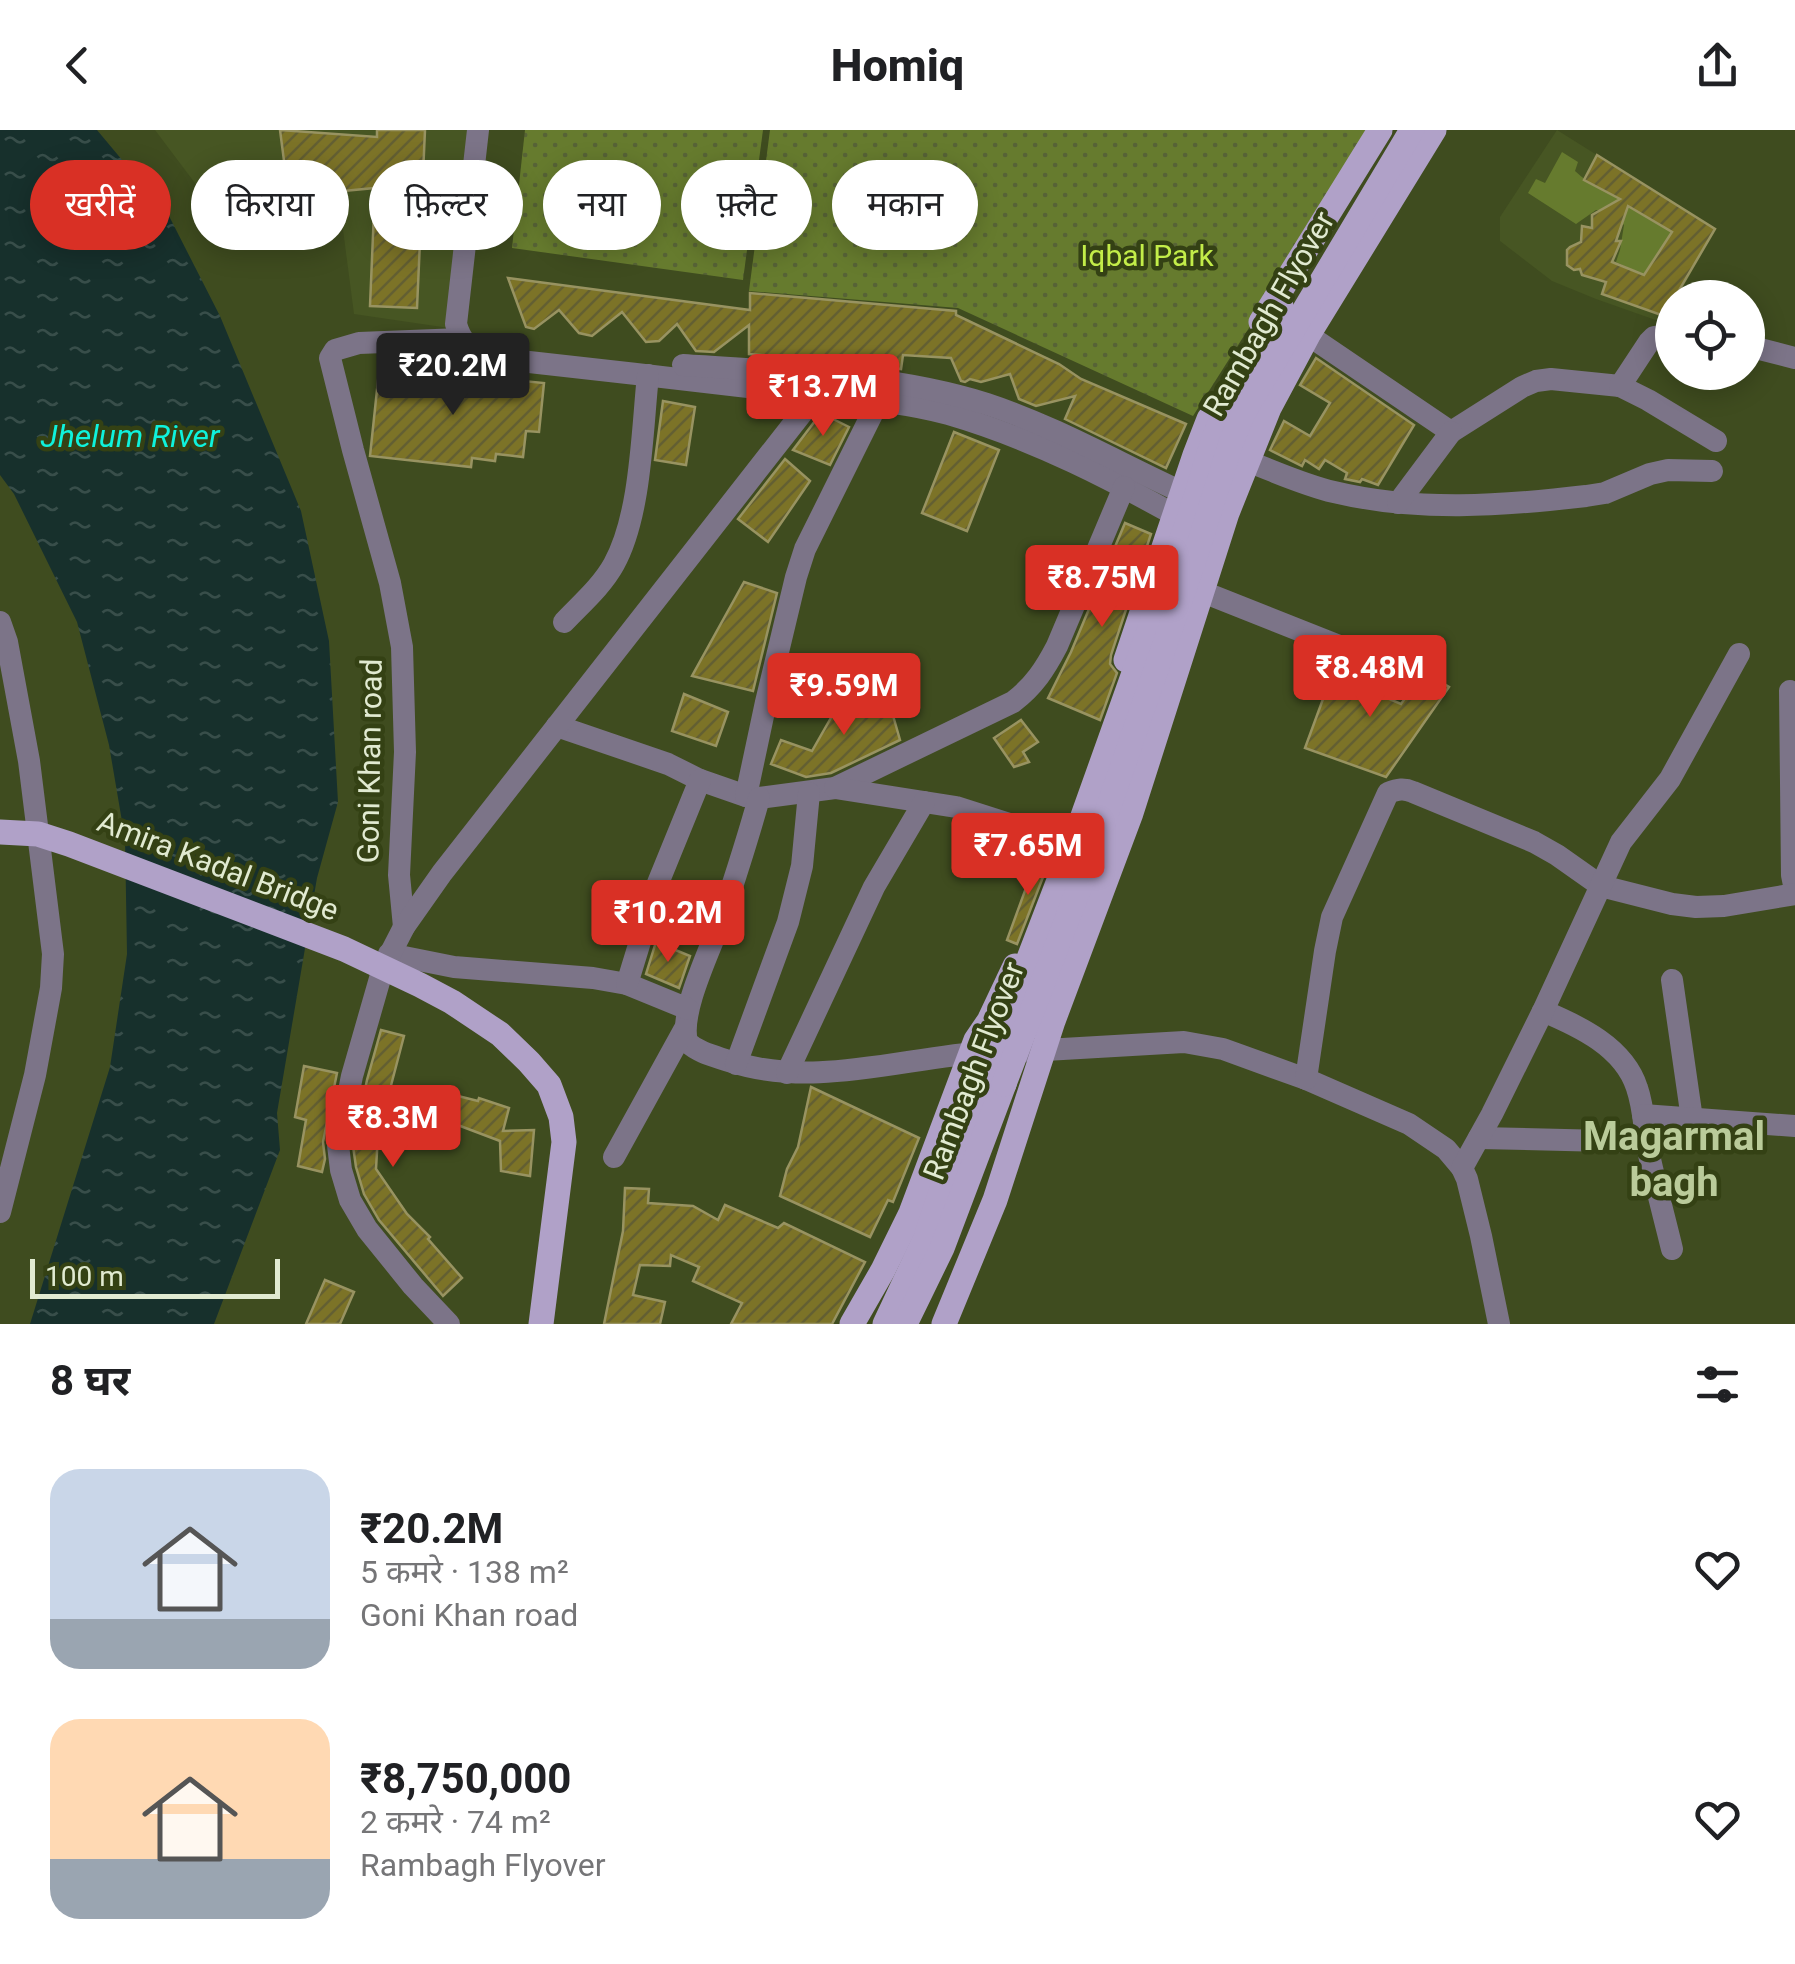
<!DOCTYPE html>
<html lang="hi">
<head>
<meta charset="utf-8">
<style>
  body { margin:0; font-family:Roboto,"Noto Sans Devanagari",sans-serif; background:#f2f2f2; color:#202124; height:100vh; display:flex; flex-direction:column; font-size:38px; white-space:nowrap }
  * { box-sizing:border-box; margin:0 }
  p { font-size:32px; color:#757577 }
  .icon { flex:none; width:55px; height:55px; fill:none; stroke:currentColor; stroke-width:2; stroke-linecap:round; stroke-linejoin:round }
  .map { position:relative; height:1194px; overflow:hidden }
  .details { display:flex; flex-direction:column; background:#fff; flex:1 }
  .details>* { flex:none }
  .guide { position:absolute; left:30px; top:30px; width:1000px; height:90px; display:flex; gap:20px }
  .controls { position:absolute; left:1655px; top:150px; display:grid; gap:20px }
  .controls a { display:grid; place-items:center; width:110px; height:110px; border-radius:50%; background:#fff; box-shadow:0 5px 25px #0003; font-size:50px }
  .scale { position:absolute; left:30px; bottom:25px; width:250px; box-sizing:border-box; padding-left:10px; border:5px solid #e1ead1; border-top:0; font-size:28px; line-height:35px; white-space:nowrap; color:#e1ead1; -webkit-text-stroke:8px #344114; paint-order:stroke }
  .price { position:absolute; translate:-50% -85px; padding:0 22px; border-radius:10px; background:#d93025; color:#fff; font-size:32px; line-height:65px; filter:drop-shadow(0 2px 5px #0008) }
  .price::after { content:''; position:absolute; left:50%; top:60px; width:30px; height:22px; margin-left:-15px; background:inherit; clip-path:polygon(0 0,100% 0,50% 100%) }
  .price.current { background:#222; color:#fff }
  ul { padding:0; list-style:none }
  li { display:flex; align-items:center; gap:30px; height:250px; padding:0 50px }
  li span { display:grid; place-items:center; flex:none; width:280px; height:200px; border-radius:30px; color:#555 }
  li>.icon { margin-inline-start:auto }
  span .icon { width:120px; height:120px; fill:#fffc; stroke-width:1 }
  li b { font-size:42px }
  h2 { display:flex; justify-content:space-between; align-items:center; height:120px; padding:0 50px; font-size:42px }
  .tag { padding:0 35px; border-radius:45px; background:#fff; box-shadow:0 5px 25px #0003; font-size:35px; line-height:90px }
  .tag.current { background:#d93025; color:#fff }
  header { display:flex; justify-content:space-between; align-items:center; height:130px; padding:0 50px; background:#fff; font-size:45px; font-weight:800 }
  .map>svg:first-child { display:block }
  .built { fill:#475623 }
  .grass { fill:#667b2e }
  .park { fill:url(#park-dots) }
  .water { fill:url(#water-ripples) }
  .building { fill:url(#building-hatch); stroke:#989361; stroke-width:2.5; fill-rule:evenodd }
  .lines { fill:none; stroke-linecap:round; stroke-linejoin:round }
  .minor { stroke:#7c7488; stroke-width:22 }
  .major { stroke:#b0a1c8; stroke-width:25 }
  .major-bridge { stroke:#b0a1c8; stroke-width:25 }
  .labels { text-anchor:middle; stroke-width:9; stroke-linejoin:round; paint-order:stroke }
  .park-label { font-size:30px; fill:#c3ed49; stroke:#344114 }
  .street-label { font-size:30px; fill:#e1ead1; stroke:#344114 }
  .water-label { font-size:32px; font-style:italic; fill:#0ff2dc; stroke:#344114 }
  .district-label { font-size:40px; font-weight:bold; fill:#bacb9a; stroke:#344114 }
</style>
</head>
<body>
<header><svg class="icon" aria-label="back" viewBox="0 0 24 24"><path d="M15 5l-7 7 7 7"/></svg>Homiq<svg class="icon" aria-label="share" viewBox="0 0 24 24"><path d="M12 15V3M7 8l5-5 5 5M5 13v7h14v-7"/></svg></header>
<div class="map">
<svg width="1795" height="1194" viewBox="0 0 1795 1194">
  <defs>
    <pattern id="park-dots" width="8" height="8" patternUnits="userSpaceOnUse" patternTransform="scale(2.5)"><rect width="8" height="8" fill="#667b2e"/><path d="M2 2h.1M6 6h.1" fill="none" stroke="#576336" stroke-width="1.8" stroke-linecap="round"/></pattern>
    <pattern id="water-ripples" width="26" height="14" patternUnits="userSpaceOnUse" patternTransform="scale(2.5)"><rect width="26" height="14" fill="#17302c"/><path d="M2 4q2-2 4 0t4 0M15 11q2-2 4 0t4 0" fill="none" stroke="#384e4a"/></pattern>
    <pattern id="building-hatch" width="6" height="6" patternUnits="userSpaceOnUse" patternTransform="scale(2.5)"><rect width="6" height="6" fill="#7c7327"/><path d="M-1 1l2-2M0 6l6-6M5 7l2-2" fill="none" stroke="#635f32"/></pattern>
  </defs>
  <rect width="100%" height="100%" fill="#3f4c1f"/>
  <g class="built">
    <polygon points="155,0 469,0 449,198 354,184 342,92 291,83 222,89"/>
    <polygon points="1557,0 1715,99 1678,167 1672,168 1672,177 1664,193 1596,169 1552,151 1500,111 1500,87"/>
  </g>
  <path class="grass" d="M1562 22 1578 32 1575 41C1591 57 1613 63 1631 75 1645 84 1658 94 1672 102L1644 145 1616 132 1620 120 1624 95 1608 80H1596L1576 94 1528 63 1536 49 1545 53Z"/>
  <g class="park">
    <polygon points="525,0 763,0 743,150 512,118"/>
    <polygon points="770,0 1375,0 1193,286 958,178 749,161"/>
  </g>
  <polygon class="water" points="0,0 97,0 169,86 220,186 301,381 329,511 338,672 317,748 277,983 280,1020 214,1194 30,1194 110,937 127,824 125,709 109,615 77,492 14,364 0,345"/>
  <g class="building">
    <polygon points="280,0 377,7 377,0 425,0 417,178 370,176 375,58 312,64 314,77 290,77"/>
    <path d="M1597 25 1715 99 1664 186 1602 164 1606 152 1582 145 1580 139 1574 140 1567 135V120L1570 117 1581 112 1582 96 1592 98V85L1620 69 1584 50ZM1628 76 1672 102 1644 145 1612 132 1621 111H1616Z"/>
    <polygon points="508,148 750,180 750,163 956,181 956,185 1059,234 1081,249 1186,294 1166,338 1065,289 1075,266 1036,276 1019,269 1010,244 981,252 970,249 965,252 961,251 951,228 903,225 901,239 837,231 749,224 749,195 714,222 696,221 677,194 659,211 646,212 622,182 592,206 579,203 559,180 534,199 526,197"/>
    <polygon points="1316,228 1414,295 1378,355 1362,349 1360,352 1345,349 1347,343 1325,330 1319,339 1305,330 1302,336 1270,320 1284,291 1310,306 1330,273 1300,255"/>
    <polygon points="379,241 440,247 441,243 544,253 539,302 526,301 523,327 496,324 495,331 472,328 471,337 370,326"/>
    <polygon points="663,271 695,277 686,335 655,330"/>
    <polygon points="821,283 849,297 830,335 793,320"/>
    <polygon points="954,302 999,320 967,401 922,383"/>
    <polygon points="785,329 810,351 768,412 738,389"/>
    <polygon points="1125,393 1151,404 1111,525 1110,534 1117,543 1100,590 1048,568 1071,522"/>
    <polygon points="744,452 777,463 753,561 692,546"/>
    <polygon points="1337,531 1374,546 1368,560 1401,574 1424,542 1449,557 1386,647 1305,618"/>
    <polygon points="867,554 892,582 900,610 831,643 806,647 771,634 781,610 812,621 832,586"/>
    <polygon points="684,564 728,582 716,616 672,601"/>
    <polygon points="1021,590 1038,612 1023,622 1029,632 1014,637 994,608"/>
    <polygon points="1038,725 1050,729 1017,814 1007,810"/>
    <polygon points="656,812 690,826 679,858 646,844"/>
    <polygon points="381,900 404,906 378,1005 376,1039 407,1084 430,1107 428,1109 462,1148 443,1166 379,1090 364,1064 356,1037 353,1016 367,950"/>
    <polygon points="304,936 337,943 323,1012 325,1029 322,1042 298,1036 306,990 295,987"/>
    <polygon points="811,957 919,1008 893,1072 888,1070 870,1107 780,1066 787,1039 798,1017"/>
    <polygon points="446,963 478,971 479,968 509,978 503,1001 534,1000 530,1046 501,1041 500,1011 439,988"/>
    <polygon points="625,1058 649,1059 648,1073 693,1076 718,1090 725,1075 778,1098 784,1093 865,1132 832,1194 731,1194 742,1173 693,1151 699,1137 671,1125 670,1136 640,1135 633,1165 665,1172 660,1194 604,1194 623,1101"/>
    <polygon points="325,1150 354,1162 340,1194 306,1194"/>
  </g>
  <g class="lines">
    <g class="minor">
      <path d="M478 0 456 194C463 218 473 218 494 228 593 239 691 250 790 262 843 268 896 270 948 284 1034 309 1113 350 1191 394"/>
      <polyline points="1308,205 1451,302 1522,257 1536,251 1551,249 1620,256 1648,270 1716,311"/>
      <polyline points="1748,216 1795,228"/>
      <path d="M683 235C785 242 888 243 987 274 1060 298 1127 338 1197 369"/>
      <polyline points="1620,256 1649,212 1654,207 1672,204"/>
      <path d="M1247 331C1276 342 1304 355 1334 362 1417 382 1502 376 1586 366L1605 363 1650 344 1668 340 1712 341"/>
      <polyline points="1398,373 1451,302"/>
      <polyline points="1203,462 1387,535"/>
      <polyline points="0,492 7,512 29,631 53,824 51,858 35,945 0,1082"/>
      <path d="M564 492C581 474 602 456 614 434 641 385 642 302 648 245"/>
      <polyline points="1790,561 1792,745 1795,760"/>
      <path d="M557 596 668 634 700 650 746 666 759 668 835 658 1013 572C1034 556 1045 539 1057 516L1124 357"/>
      <polyline points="835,658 956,677 1063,711"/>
      <polyline points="746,666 766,572 796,447 805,419 879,270"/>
      <path d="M759 668C748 708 735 748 722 787 711 819 679 881 687 912 699 923 714 926 729 931 814 959 901 928 986 922"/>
      <polyline points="404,797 399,745 405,622 402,517 390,453 353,320 330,228 335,220 359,213 461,209"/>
      <polyline points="389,824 454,837 593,848 627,854 688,879"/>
      <polyline points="1672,850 1692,989"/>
      <polyline points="627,854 658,753 700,650"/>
      <path d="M1543 881C1579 896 1624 917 1637 958 1644 978 1644 999 1648 1020 1655 1053 1664 1086 1672 1119"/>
      <polyline points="1028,921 1184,912 1223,919 1306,949 1409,994 1446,1019 1462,1038"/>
      <polyline points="736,934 788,792 802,736 809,663"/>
      <polyline points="787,943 874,757 924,672"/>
      <path d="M1306 949 1325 821 1332 787 1388 663C1398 659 1404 658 1413 662L1534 712 1557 725 1601 756 1672 774 1696 777 1724 776 1795 764"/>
      <polyline points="1643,985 1795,996"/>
      <polyline points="1479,1008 1647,1012"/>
      <polyline points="614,1027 684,900"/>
      <polyline points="449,1194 413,1156 367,1099 350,1070 341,1040 338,1015 352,946 383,838 404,797 442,743 816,265"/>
      <polyline points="1499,1194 1481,1106 1467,1049 1462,1038 1492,984 1543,881 1621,712 1670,649 1739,524"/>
    </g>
    <g class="major">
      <polyline points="1261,192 1380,0"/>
      <polyline points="1126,530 1195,325 1209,289"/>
      <polyline points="0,702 38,704 69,714 344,819 420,855 452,872 500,904 529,932 549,955 561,987 564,1012 541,1194"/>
      <polyline points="852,1194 883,1140 911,1083 976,910 989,891 1015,836"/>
      <polyline points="885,1194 926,1107 955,1020 991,927"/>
      <polyline points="905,1194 942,1118 1004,954"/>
      <polyline points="944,1194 995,1070 1053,891 1131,683 1227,383 1269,278 1308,205 1434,0"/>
    </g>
    <g class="major-bridge">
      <polyline points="991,927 1073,714 1189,389 1214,308 1234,259 1281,176"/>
      <polyline points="1004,954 1094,719 1194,430 1232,310 1243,283 1412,0"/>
    </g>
  </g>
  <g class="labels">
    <g class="park-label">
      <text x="1147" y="136">Iqbal Park</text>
    </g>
    <g class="street-label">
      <text transform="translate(1269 184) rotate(-60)" y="10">Rambagh Flyover</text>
      <text transform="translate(370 631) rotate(-89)" y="10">Goni Khan road</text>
      <text transform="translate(218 736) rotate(21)" y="10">Amira Kadal Bridge</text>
      <text transform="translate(974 941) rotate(-69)" y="10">Rambagh Flyover</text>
    </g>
    <g class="water-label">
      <text x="130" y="317">Jhelum River</text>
    </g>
    <g class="district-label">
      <text x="1674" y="1020">Magarmal<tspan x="1674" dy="46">bagh</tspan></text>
    </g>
  </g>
</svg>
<div class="controls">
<a><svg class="icon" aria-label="locate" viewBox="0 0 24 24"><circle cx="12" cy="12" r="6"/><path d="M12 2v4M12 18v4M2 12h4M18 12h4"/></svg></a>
</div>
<div class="scale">100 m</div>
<b class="price current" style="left:453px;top:288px">₹20.2M</b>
<b class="price" style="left:823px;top:309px">₹13.7M</b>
<b class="price" style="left:1102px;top:500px">₹8.75M</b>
<b class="price" style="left:1370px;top:590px">₹8.48M</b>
<b class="price" style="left:844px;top:608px">₹9.59M</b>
<b class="price" style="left:1028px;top:768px">₹7.65M</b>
<b class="price" style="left:668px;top:835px">₹10.2M</b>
<b class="price" style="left:393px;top:1040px">₹8.3M</b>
<div class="guide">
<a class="tag current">खरीदें</a>
<a class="tag">किराया</a>
<a class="tag">फ़िल्टर</a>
<a class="tag">नया</a>
<a class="tag">फ़्लैट</a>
<a class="tag">मकान</a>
</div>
</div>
<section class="details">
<h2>8 घर<svg class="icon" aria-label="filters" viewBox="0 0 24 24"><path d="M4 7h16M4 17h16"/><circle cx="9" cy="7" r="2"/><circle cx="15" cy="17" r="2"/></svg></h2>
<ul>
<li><span style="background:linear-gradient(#c9d6e8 75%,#9aa5b1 0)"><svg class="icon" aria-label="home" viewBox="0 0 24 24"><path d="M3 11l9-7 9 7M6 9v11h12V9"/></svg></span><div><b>₹20.2M</b><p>5 कमरे · 138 m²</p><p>Goni Khan road</p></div><svg class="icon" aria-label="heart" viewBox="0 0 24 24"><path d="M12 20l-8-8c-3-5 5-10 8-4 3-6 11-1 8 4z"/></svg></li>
<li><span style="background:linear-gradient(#ffd9b3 70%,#9aa5b1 0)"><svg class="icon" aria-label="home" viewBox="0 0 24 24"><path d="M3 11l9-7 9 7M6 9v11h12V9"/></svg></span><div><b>₹8,750,000</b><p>2 कमरे · 74 m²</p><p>Rambagh Flyover</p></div><svg class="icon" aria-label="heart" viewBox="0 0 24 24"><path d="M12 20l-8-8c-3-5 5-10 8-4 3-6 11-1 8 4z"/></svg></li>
</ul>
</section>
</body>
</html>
